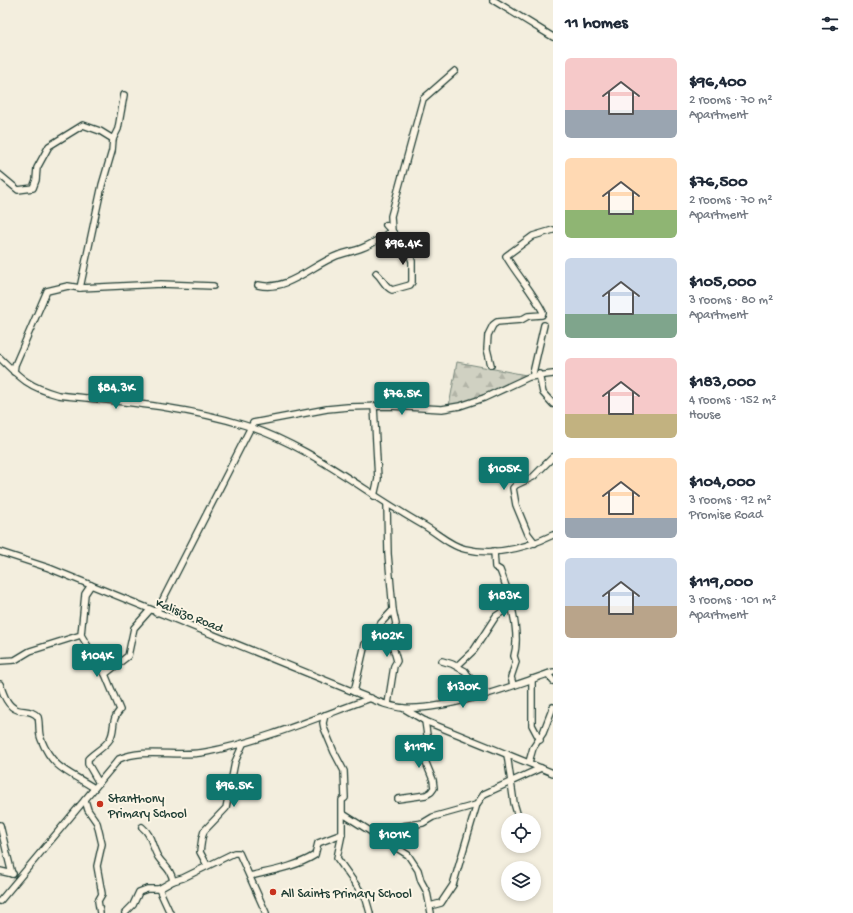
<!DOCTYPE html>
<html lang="en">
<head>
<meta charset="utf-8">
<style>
  body { margin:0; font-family:"Gochi Hand",sans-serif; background:#f6f6f7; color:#1f2937; height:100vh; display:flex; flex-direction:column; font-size:15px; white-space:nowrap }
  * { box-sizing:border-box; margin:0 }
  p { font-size:13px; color:#747a83 }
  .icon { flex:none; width:22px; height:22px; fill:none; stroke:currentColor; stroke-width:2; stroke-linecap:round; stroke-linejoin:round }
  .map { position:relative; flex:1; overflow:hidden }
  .panel { display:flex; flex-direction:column; background:#fff; width:300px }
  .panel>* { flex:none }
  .tools { position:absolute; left:501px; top:813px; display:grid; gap:8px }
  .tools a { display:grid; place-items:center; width:40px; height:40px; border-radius:50%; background:#fff; box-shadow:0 2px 6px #0003; font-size:20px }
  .price { position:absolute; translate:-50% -34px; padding:0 9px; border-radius:4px; background:#0f766e; color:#fff; font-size:13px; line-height:26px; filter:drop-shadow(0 1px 2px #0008) }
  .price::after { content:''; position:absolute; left:50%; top:24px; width:12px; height:9px; margin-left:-6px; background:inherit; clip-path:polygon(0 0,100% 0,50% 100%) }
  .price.active { background:#222; color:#fff }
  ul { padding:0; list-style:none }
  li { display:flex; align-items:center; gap:12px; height:100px; padding:0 12px }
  li span { display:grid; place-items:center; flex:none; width:112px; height:80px; border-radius:6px; color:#555 }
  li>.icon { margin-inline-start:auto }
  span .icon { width:48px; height:48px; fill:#fffc; stroke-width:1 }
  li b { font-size:17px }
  h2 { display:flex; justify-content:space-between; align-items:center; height:48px; padding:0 12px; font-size:17px }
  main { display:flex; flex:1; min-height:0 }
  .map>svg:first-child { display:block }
  .forest { fill:url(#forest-firs); stroke:#78877b }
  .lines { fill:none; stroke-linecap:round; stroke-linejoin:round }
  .minor-casing { stroke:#1f3d34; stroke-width:8 }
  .minor { stroke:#fcf5e5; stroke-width:5.5 }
  .poi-dot { fill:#c8321e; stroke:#fcf5e5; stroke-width:1.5 }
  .labels { text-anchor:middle; stroke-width:4; stroke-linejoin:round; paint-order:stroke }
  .street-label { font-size:13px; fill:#1f3d34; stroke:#fcf5e5 }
  .poi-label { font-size:13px; fill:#1f3d34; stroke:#fcf5e5; text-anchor:start }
</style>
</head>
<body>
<main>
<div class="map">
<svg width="553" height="913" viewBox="0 0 553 913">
  <defs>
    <pattern id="forest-firs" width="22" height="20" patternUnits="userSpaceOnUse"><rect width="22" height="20" fill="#d0d1c2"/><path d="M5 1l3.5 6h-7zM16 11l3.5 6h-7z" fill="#b2b4a7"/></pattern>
  </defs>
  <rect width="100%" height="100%" fill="#f3eede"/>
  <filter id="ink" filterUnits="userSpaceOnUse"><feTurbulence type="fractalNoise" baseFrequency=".025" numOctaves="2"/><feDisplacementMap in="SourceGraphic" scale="8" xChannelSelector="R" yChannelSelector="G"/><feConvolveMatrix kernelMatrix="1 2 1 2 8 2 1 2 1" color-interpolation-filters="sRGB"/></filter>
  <g filter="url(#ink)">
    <polygon class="forest" points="457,362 526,375 525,377 471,401 449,406"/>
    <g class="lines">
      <defs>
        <g id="minor">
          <polyline points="493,0 553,37"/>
          <polyline points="0,175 18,190 33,188 36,180 37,168 49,146 83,125 100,131 113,139 118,129 124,95"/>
          <path d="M376 273C383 279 384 286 392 290L410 285 412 282V261L406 246 386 225"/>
          <path d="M258 285C287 292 311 266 336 256 345 253 354 251 362 248 373 244 382 237 392 231L391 216 423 99 455 71"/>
          <polyline points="80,288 102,185 112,151 113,139"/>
          <path d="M0 358C21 379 29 387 58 395 120 402 183 406 244 425 309 445 364 492 423 525 436 532 450 546 465 549 495 556 526 548 553 535"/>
          <path d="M491 365 487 349 488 335 493 325 497 322 521 320 528 316 542 315 543 312C532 291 517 275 506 256L533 236 553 230"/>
          <polyline points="14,372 15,365 47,291 68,286 80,288 161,284 213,286"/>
          <polyline points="533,373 544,325"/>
          <polyline points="539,374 543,393 553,404"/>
          <polyline points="374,406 378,479 374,496"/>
          <polyline points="535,543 528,534 516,505 513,488 516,485 533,477 553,457"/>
          <path d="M494 551 495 567 500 570C509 592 521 633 514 656L516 662 511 677 513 685"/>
          <path d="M0 552 49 568 354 692C370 698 387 707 404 708 445 711 513 686 553 672"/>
          <polyline points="156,613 253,423 327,409 348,407 390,406 442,409 460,406 484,398 529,377 553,374"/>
          <polyline points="81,635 105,674 128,656 134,628 150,610"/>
          <polyline points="0,661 15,660 30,651 81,635 85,594 91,585"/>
          <polyline points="442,661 452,664 465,671 474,684 474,697"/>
          <polyline points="457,666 474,650 496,616 511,606"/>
          <polyline points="548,674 553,681"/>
          <polyline points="532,679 532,725 540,740"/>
          <path d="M0 684C3 693 7 707 18 710 26 712 32 710 38 717 40 724 38 732 41 739 53 770 70 772 94 788"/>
          <polyline points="354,692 365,644 374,637 381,623 393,610 388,554 387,505"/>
          <polyline points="388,704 394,666 397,661 393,647 393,631 396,624 393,610"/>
          <polyline points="403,708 425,721 553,773"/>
          <polyline points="325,715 323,723 324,728 334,752 344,771 345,798 342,800 342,834 337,858 366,899 370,913"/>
          <polyline points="507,754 514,803 519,820"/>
          <polyline points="529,762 533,748 543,733 553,707"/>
          <path d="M99 783 88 764V759C95 752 105 747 110 739 116 728 110 721 120 710L105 674"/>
          <polyline points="398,799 426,795 431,792 434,788 433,780 424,758 428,742 425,721"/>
          <polyline points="85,800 88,810 97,823 102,844 97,866 102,894 98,901 100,913"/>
          <polyline points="343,814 408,855 418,870 421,881 427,892 431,913"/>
          <polyline points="0,825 12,874"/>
          <path d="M142 827C152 835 151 845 158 857 164 866 171 869 173 881L159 889 170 913"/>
          <polyline points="375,835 403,826 423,823 433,817 476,805"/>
          <polyline points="207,865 200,852 202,838 204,831 226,808 235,762 243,744"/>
          <polyline points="0,871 13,874"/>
          <path d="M250 876C271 871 296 867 315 855L318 843 342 834"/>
          <polyline points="173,881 183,878 234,853 239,853 266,913"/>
          <path d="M0 901 119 759C145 747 178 758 206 752 263 741 316 718 371 698"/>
          <polyline points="430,906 441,903 453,885 477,804 484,794 541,768"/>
          <polyline points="125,913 133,905 139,892 147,889 159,889"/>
        </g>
      </defs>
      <use href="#minor" class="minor-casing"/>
      <use href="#minor" class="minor"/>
    </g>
  </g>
  <g class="poi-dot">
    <circle cx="100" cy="804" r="4"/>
    <circle cx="273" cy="892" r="4"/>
  </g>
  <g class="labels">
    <g class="street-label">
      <text transform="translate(190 614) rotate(22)" y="5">Kalisizo Road</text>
    </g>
    <g class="poi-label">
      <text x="108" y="802">Stanthony<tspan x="108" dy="15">Primary School</tspan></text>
      <text x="281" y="897">All Saints Primary School</text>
    </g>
  </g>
</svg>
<div class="tools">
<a><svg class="icon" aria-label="locate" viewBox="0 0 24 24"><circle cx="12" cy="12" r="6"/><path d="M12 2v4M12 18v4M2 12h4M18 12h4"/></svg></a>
<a><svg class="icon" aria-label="layers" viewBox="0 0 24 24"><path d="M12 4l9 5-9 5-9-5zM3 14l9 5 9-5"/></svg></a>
</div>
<b class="price active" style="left:403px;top:266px">$96.4K</b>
<b class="price" style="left:116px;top:410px">$84.3K</b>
<b class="price" style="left:402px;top:416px">$76.5K</b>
<b class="price" style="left:504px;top:491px">$105K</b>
<b class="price" style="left:504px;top:618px">$183K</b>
<b class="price" style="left:387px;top:658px">$102K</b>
<b class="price" style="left:97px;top:678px">$104K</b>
<b class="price" style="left:463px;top:709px">$130K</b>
<b class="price" style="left:419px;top:769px">$119K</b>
<b class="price" style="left:234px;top:808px">$96.5K</b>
<b class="price" style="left:394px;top:857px">$101K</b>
</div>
<section class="panel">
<h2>11 homes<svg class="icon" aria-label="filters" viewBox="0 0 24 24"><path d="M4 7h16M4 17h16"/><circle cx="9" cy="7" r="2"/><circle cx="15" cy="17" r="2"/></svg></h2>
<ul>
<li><span style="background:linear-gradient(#f6c9c9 65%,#9aa5b1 0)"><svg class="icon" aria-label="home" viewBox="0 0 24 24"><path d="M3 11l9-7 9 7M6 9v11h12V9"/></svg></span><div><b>$96,400</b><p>2 rooms · 70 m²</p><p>Apartment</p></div></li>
<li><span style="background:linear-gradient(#ffd9b3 65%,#8fb573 0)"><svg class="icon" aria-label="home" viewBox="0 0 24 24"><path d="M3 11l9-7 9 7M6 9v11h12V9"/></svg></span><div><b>$76,500</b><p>2 rooms · 70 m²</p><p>Apartment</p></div></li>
<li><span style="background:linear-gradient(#c9d6e8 70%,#7fa58c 0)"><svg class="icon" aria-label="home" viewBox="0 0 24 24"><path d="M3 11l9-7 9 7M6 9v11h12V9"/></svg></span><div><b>$105,000</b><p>3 rooms · 80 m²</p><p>Apartment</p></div></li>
<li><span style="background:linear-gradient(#f6c9c9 70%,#c2b280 0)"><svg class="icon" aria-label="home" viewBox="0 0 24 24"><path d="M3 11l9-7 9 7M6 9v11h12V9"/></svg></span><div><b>$183,000</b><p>4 rooms · 152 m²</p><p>House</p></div></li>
<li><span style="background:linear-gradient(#ffd9b3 75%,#9aa5b1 0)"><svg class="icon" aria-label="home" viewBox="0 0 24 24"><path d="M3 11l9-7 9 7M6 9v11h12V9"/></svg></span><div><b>$104,000</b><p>3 rooms · 92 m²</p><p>Promise Road</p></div></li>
<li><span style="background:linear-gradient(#c9d6e8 60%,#b9a48a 0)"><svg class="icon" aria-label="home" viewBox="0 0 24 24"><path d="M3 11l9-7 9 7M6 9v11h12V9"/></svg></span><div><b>$119,000</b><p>3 rooms · 101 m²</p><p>Apartment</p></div></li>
</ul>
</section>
</main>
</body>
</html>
